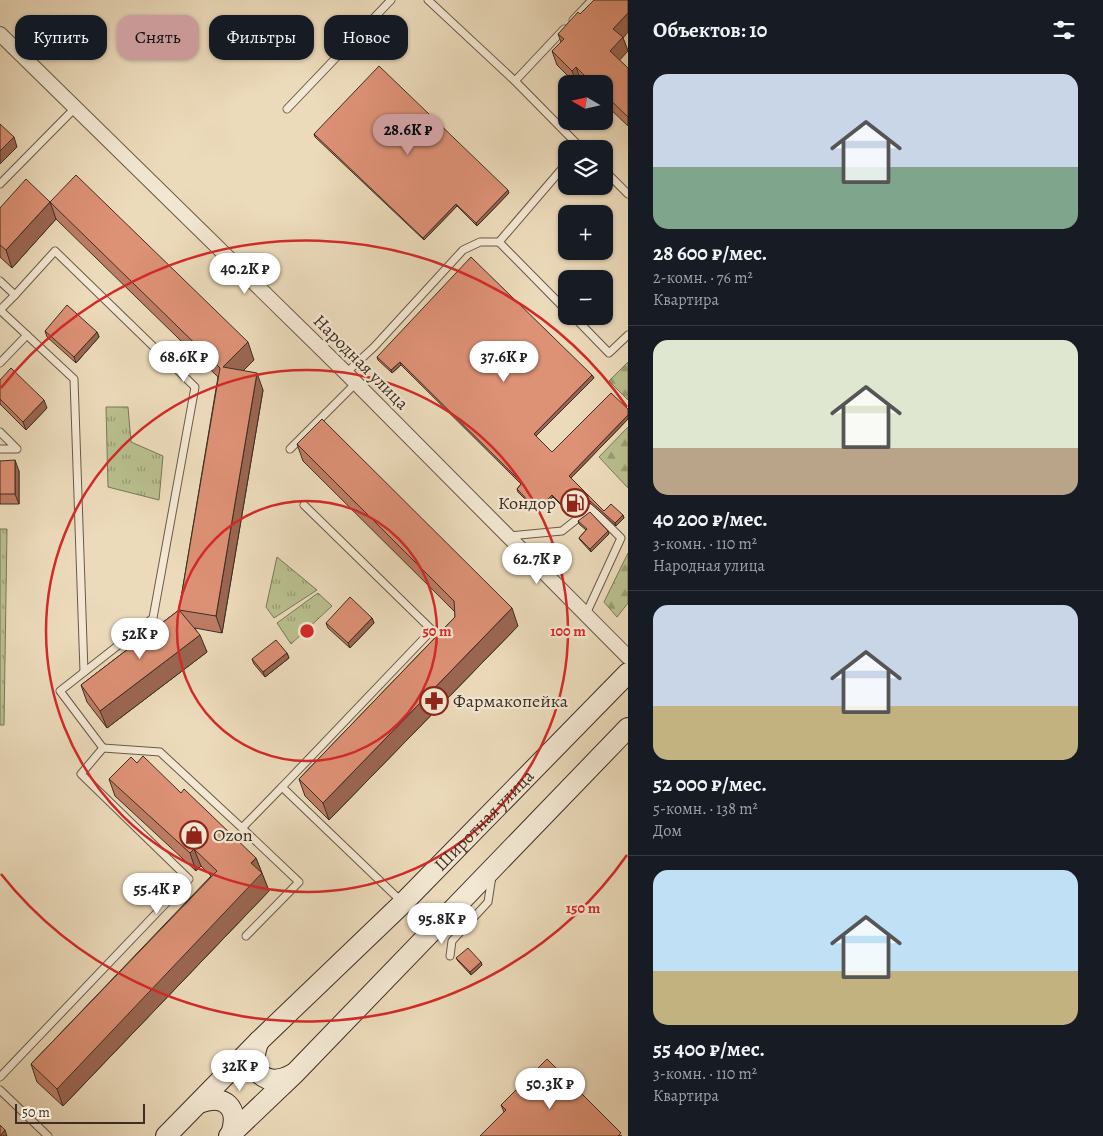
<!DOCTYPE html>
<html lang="ru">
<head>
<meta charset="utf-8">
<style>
  body { margin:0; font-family:Alegreya,serif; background:#20242c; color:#f1f3f6; height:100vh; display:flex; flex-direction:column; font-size:19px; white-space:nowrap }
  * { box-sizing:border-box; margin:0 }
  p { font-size:16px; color:#9ea1a6 }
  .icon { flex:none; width:28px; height:28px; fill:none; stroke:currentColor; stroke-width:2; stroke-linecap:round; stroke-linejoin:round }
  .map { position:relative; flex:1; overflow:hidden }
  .panel { display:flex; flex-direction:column; background:#171b24; width:475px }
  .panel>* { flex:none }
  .banner { position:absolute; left:15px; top:15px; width:475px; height:45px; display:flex; gap:10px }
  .needle { width:32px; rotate:279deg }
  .fabs { position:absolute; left:558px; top:75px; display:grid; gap:10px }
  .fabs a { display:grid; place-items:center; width:55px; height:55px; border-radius:10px; background:#171b24; box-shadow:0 1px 4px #0004; font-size:25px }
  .scale { position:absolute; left:15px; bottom:12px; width:130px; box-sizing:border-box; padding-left:5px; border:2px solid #3c2e24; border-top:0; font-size:14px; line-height:18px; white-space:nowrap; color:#3c2e24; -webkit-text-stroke:4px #f3e8d3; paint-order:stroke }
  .price { position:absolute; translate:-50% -42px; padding:0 11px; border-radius:18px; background:#fff; color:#222; font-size:16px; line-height:32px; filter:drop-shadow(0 1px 2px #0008) }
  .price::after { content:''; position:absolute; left:50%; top:30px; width:15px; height:11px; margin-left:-8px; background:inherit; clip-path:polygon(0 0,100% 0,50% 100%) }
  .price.active { background:#c59692; color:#111 }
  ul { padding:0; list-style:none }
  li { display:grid; align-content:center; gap:10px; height:265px; padding:0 25px }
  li+li { border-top:1px solid #363941 }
  li span { display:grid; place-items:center; height:155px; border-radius:15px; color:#555 }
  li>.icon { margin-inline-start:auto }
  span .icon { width:90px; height:90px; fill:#fffc; stroke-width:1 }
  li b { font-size:21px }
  h2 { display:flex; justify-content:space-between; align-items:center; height:60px; padding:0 25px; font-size:21px }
  .tag { padding:0 18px; border-radius:15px; background:#171b24; box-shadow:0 1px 4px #0004; font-size:18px; line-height:45px }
  .tag.active { background:#c59692; color:#111 }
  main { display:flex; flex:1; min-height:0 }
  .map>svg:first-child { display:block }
  .grass { fill:url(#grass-tufts); stroke:#7a775a }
  .forest { fill:url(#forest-firs); stroke:#7a775a }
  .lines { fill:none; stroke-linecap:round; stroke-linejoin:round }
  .lane-casing { stroke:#68594a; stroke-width:9 }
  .street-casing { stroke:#68594a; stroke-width:16 }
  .secondary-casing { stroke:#3c2e24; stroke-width:22 }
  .lane { stroke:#f3e8d3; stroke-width:7 }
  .street { stroke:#f3e8d3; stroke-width:14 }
  .secondary { stroke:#f3e8d3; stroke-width:20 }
  .wall { fill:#be7d65; stroke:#3c2e24 }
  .shaded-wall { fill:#9b6652; stroke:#3c2e24 }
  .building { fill:#dd9175; stroke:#3c2e24 }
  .ring { fill:none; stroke:#d62828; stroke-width:2.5 }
  .labels { text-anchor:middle; stroke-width:4.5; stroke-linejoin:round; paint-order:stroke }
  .street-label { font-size:18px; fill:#3c2e24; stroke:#f3e8d3 }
  .poi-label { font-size:18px; fill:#3c2e24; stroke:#f3e8d3; text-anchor:start }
  .centre { fill:#d62828; stroke:#f3e8d3; stroke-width:2.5 }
  .ring-label { font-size:15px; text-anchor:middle; font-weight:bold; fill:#d62828; stroke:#f3e8d3; stroke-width:4.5; stroke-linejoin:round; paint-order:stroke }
</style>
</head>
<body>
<main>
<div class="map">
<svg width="628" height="1136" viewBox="0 0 628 1136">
  <defs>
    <pattern id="grass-tufts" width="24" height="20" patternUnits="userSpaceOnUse" patternTransform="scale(1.25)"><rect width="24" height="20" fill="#b9c08f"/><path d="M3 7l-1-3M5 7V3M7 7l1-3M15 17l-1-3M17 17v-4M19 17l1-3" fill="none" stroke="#989c75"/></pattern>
    <pattern id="forest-firs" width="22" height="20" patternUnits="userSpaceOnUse" patternTransform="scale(1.25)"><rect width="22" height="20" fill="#b9c08f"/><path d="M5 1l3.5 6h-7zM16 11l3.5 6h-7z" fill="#989c75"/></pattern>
  </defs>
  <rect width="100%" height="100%" fill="#ecdbbb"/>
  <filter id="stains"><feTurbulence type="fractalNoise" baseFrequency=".004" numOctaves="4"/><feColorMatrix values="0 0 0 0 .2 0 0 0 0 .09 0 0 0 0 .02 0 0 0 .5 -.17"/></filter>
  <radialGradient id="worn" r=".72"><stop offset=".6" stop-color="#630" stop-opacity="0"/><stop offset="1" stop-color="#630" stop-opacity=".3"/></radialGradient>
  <g class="grass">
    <polygon points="106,407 128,407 131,442 163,456 159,500 108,487"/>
    <polygon points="0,529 7,529 4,725 0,725"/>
    <polygon points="277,557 317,590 274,618 266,607"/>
    <polygon points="318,593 332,606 291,644 277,623"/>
  </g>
  <g class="forest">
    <polygon points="628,362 628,400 609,381"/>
    <polygon points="628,427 628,488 599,457"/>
    <polygon points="628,553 628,603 617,617 604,602"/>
  </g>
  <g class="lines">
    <defs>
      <g id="lane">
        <polyline points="428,0 515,81 582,149"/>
        <polyline points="573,20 592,0"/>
        <polyline points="515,81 564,29"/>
        <polyline points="287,109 391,0"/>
        <polyline points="566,164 499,242 566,310"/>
        <polyline points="604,170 628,194"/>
        <polyline points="0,184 75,108"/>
        <polyline points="0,281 15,295 0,310 74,379 84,672"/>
        <polyline points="573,316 609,353 628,335"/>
        <polyline points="0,363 27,335"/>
        <polyline points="346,373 374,347 463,250 480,242 499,242"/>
        <polyline points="0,432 17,449 0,449"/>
        <polyline points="290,449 356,383"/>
        <polyline points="304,505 432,630 282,787 402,902"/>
        <polyline points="509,536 562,531 591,508 621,538 586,614"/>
        <polyline points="103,748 160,752 242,828 282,787"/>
        <polyline points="242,828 299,882 246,936"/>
        <polyline points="450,956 452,941 488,902 492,876"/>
        <polyline points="0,1077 189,879 81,774 103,748 60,691 153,618 195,387 55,251 15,295"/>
        <polyline points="0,1090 48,1136"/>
      </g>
      <polyline id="street" points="0,34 346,373 628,657"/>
      <g id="secondary">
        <path d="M259 1041C246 1070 265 1090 293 1074"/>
        <path d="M199 1103C225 1093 240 1108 231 1134"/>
        <path id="s1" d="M166 1136 259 1041 403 903 628 673"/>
        <polyline points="229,1136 294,1074 628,728"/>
      </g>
    </defs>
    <use href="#lane" class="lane-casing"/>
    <use href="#street" class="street-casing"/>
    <use href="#secondary" class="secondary-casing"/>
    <use href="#lane" class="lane"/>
    <use href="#street" class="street"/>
    <use href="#secondary" class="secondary"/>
  </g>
  <g class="wall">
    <polygon points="580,14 623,38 628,51 619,60 628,68 628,126 604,103 604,84 584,84 581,81 578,84 576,84 557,65 552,51 561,42 558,34"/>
    <polygon points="314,134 509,193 477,226 457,206 424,240 315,137"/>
    <polygon points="50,202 254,360 243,370 263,390 222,633 195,628 207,652 107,728 87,702 81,685 179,610 218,377 56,219 12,268 0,257 0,208"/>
    <polygon points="45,331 97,332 99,337 76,363 47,337"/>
    <polygon points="377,357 592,375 594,378 536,436 552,452 628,409 628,419 571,478 604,511 623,515 624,518 616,526 590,503 572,516 553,497 538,512 518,492 517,489 521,484 401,365 392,373 378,360"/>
    <polygon points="0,380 47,408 26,430 0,404"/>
    <polygon points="297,444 518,626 329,820 305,796 299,779 455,617 455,612 303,461"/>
    <polygon points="0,461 19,471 19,504 0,504"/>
    <polygon points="578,521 609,534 591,552 580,540 579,538 586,530 579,524"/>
    <polygon points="372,618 374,623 350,648 328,628 326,623"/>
    <polygon points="287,653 289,658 265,677 254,664 252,659"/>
    <polygon points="137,763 181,793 256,858 269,891 63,1106 37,1082 31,1064 211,876 201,866 196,871 115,796 109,779"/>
    <polygon points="456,958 481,962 482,965 471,975 458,961"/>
    <polygon points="501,1105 622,1136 504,1112"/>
  </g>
  <g class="shaded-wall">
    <polygon points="628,13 628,32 623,38 628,51 615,65 610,51 613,29"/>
    <polygon points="576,67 581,81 578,84 577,84 572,71"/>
    <polygon points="14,137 17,147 0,164 0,151"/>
    <polygon points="508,190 509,193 477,226 476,223"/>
    <polygon points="50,202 56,219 12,268 6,250"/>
    <polygon points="456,204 457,206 424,240 423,238"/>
    <polygon points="97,332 99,337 76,363 74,357"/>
    <polygon points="248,342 254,360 230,384 223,367"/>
    <polygon points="400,362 401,365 392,373 391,370"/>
    <polygon points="257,373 263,390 222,633 216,616"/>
    <polygon points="592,375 594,378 535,437 534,434"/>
    <polygon points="44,400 47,408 26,430 23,422"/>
    <polygon points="628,415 628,419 570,479 569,476"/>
    <polygon points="15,460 19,471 19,504 15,494"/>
    <polygon points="552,495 553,497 538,512 537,510"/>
    <polygon points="589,500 590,503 572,516 571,514"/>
    <polygon points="623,515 624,518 616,526 615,523"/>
    <polygon points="608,531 609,534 591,552 590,549"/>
    <polygon points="512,608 518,626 329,820 323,803"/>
    <polygon points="372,618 374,623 350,648 348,643"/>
    <polygon points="200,635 207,652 107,728 100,711"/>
    <polygon points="287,653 289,658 265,677 263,672"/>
    <polygon points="194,849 201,866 196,871 190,853"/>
    <polygon points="256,858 269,891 63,1106 57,1089"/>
    <polygon points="481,962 482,965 471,975 470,972"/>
    <polygon points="5,1130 7,1136 0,1136"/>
  </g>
  <g class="building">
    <polygon points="594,0 628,0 628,13 613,29 623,37 610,51 628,68 628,117 604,94 604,84 593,84 576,67 572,71 552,51 564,39 558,34 578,12 580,14"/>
    <polygon points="379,66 508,190 476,223 456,204 423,238 314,134"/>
    <polygon points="0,124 14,137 0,151"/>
    <polygon points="76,175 248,342 223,367 257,373 216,616 179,610 220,368 50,202"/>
    <polygon points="26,179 50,202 6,250 0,245 0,208"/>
    <polygon points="471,257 592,375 534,434 552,452 611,393 628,409 628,415 569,476 604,511 611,504 623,515 615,523 589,500 571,514 552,495 537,510 517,489 522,483 400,362 391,370 377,357"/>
    <polygon points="67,305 97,332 74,357 45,331"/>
    <polygon points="11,368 44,400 23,422 0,399 0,380"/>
    <polygon points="322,419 512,608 323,803 299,779 455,617 454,601 297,444"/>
    <polygon points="15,460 15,494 0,494 0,461"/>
    <polygon points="590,512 608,531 590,549 579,538 587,529 578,521"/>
    <polygon points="350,597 372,618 348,643 326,623"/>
    <polygon points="179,610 200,635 100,711 81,685"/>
    <polygon points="276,640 287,653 263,672 252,659"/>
    <polygon points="143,756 181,793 184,789 256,858 251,863 262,873 57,1089 31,1064 217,871 194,849 190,853 109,779 131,757 137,763"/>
    <polygon points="468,948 481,962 470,972 456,958"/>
    <polygon points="547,1059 621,1133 618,1136 480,1136 506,1110 501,1105"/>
    <polygon points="0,1125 5,1130 0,1136"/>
  </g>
  <g class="ring">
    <circle cx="307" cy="631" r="130"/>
    <circle cx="307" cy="631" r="261"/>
    <path d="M627 855A391 391 0 0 1 1 874M1 388A391 391 0 0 1 627 407"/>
  </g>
  <defs>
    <symbol id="fuel-ring" viewBox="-11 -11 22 22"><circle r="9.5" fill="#f3e8d3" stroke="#8f2418" stroke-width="1.5"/><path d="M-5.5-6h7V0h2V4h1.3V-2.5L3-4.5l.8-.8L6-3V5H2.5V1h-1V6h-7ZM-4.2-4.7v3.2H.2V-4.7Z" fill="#8f2418"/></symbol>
    <symbol id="pharmacy-ring" viewBox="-11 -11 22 22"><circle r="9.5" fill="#f3e8d3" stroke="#8f2418" stroke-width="1.5"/><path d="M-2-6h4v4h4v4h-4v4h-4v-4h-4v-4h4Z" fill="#8f2418"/></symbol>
    <symbol id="shop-ring" viewBox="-11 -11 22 22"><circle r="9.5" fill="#f3e8d3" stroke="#8f2418" stroke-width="1.5"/><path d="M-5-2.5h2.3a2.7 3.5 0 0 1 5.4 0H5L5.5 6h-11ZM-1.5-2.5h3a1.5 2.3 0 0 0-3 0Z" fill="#8f2418"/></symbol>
  </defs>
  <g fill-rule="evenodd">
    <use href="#fuel-ring" x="559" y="487" width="32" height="32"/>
    <use href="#pharmacy-ring" x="418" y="685" width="32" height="32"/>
    <use href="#shop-ring" x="178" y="819" width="32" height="32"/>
  </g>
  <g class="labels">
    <g class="street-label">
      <text transform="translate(361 362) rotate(45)" y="6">Народная улица</text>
      <text dy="6" stroke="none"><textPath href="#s1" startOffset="448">Широтная улица</textPath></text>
    </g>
    <g class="poi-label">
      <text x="556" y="509" text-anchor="end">Кондор</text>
      <text x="453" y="707">Фармакопейка</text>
      <text x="213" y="841">Ozon</text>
    </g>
  </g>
  <circle cx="307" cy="631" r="8" class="centre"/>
  <g class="ring-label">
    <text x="437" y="636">50 m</text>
    <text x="568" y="636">100 m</text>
    <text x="583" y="913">150 m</text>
  </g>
  <rect width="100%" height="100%" filter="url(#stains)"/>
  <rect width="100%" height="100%" fill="url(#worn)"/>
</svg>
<div class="fabs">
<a><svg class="needle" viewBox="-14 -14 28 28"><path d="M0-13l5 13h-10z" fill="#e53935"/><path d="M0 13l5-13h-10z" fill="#9ea1a6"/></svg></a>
<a><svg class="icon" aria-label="layers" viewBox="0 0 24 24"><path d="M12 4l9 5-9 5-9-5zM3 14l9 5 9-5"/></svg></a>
<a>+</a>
<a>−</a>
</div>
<div class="scale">50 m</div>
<b class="price active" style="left:408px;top:156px">28.6K ₽</b>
<b class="price" style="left:245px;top:295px">40.2K ₽</b>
<b class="price" style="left:184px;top:383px">68.6K ₽</b>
<b class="price" style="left:504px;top:383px">37.6K ₽</b>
<b class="price" style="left:537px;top:585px">62.7K ₽</b>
<b class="price" style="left:140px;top:660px">52K ₽</b>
<b class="price" style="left:157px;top:915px">55.4K ₽</b>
<b class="price" style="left:442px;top:945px">95.8K ₽</b>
<b class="price" style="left:240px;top:1092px">32K ₽</b>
<b class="price" style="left:550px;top:1110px">50.3K ₽</b>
<div class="banner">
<a class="tag">Купить</a>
<a class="tag active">Снять</a>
<a class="tag">Фильтры</a>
<a class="tag">Новое</a>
</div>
</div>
<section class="panel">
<h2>Объектов: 10<svg class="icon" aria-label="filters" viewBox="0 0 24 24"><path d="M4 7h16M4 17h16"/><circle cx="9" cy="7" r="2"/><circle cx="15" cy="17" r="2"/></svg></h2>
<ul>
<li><span style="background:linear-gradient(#c9d6e8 60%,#7fa58c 0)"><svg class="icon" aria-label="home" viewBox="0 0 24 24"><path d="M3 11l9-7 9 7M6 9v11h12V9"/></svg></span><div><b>28 600 ₽/мес.</b><p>2-комн. · 76 m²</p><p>Квартира</p></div></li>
<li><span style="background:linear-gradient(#dfe7d0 70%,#b9a48a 0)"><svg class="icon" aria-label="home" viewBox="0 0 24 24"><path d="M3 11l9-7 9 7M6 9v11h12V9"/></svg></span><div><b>40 200 ₽/мес.</b><p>3-комн. · 110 m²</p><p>Народная улица</p></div></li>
<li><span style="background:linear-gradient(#c9d6e8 65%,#c2b280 0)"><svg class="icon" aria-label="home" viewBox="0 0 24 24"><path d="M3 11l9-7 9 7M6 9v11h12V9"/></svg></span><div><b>52 000 ₽/мес.</b><p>5-комн. · 138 m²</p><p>Дом</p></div></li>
<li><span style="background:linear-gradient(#bfe0f5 65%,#c2b280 0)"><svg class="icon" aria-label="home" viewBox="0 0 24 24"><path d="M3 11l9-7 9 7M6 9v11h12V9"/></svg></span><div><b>55 400 ₽/мес.</b><p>3-комн. · 110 m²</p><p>Квартира</p></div></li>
</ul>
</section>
</main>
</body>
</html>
